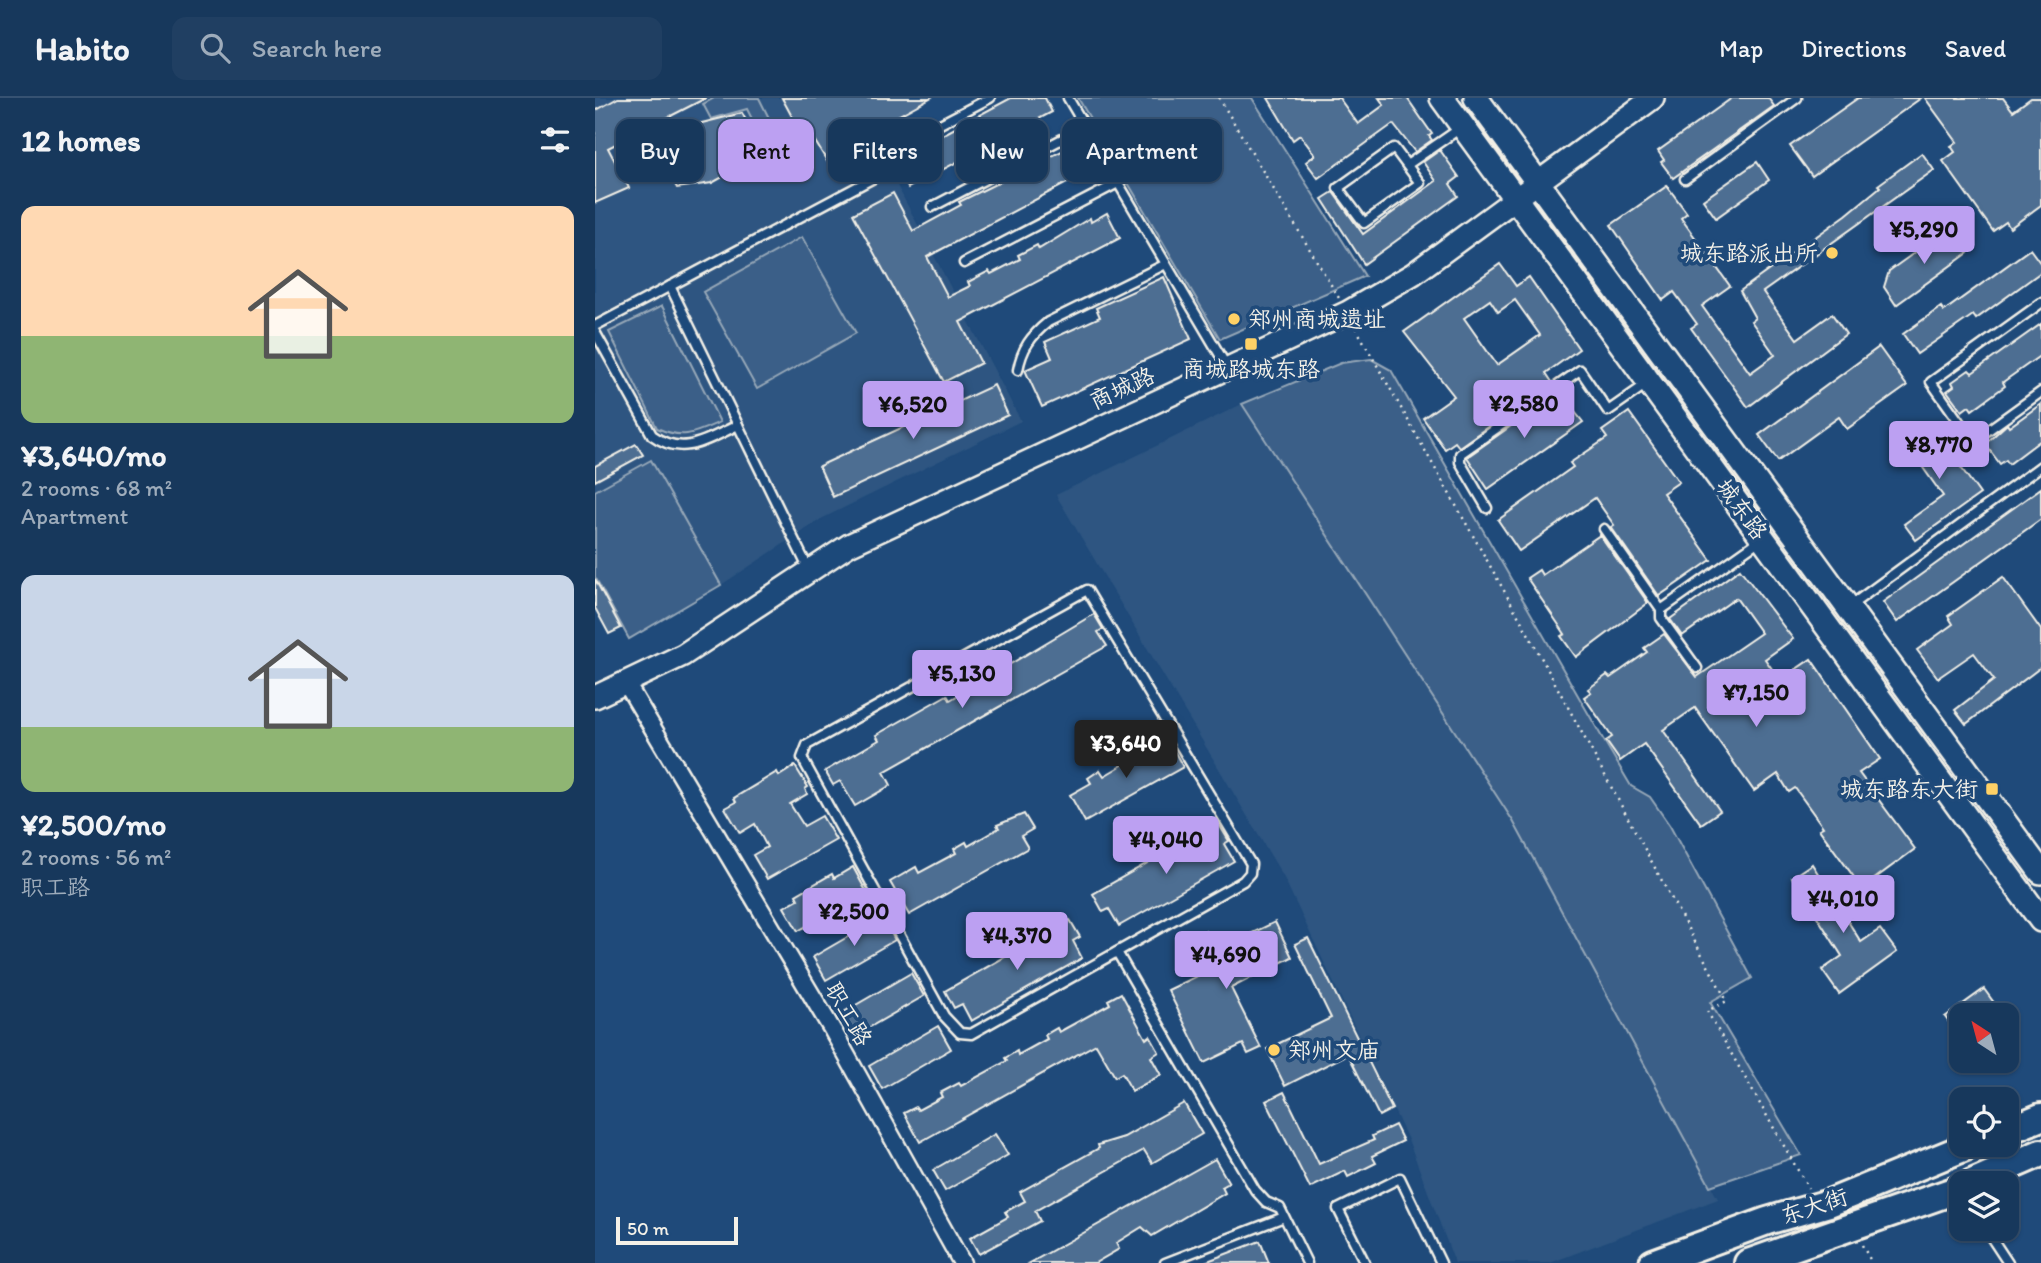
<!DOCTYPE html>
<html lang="en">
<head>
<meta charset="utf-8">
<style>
  body { margin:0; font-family:Itim,"LXGW WenKai TC",sans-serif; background:#203f62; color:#f1f3f6; height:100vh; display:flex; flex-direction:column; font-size:26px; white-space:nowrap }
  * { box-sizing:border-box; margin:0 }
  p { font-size:23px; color:#9eacbb }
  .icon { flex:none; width:38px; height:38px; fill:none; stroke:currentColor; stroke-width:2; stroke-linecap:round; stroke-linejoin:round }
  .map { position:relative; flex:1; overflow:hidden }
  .panel { display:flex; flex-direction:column; background:#17385c; width:595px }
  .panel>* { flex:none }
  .hud { position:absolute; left:21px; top:21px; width:665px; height:63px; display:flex; gap:14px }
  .needle { width:46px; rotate:324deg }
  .tools { position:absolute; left:1354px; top:905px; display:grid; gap:14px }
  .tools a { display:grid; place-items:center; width:70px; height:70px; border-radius:14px; background:#17385c; box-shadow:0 2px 5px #0004,0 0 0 2px #365272; font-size:35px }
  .scale { position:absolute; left:21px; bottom:18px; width:122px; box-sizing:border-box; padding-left:7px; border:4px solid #f4f1e8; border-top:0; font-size:19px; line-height:24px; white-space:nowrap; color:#f4f1e8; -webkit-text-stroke:5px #1f4a7a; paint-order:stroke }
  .price { position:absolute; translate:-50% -60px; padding:0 16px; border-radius:7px; background:#bca0f2; color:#111; font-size:23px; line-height:46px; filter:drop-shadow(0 2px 4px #0008) }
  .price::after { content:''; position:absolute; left:50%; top:42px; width:21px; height:16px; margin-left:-10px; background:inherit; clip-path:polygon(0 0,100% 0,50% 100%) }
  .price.current { background:#222; color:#fff }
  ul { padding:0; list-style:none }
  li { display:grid; align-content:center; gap:14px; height:371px; padding:0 21px }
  li span { display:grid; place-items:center; height:217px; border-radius:14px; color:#555 }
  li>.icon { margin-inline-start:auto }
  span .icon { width:126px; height:126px; fill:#fffc; stroke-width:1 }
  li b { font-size:30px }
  h2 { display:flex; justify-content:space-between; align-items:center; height:84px; padding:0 21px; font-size:30px }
  .chip { padding:0 24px; border-radius:14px; background:#17385c; box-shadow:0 2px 5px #0004,0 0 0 2px #365272; font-size:24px; line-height:63px }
  .chip.current { background:#bca0f2; color:#111 }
  header { display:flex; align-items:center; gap:42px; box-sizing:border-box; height:98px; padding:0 35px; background:#17385c; border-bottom:2px solid #365272 }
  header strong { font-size:33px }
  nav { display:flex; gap:38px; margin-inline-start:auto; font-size:24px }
  .search { width:490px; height:63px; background:#203f62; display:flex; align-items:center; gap:18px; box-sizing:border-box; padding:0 24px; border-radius:14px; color:#9eacbb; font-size:26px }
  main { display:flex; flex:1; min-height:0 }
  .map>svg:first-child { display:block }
  .built { fill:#2d5581 }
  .green { fill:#3a5f88; stroke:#97a8b8; stroke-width:2 }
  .building { fill:#4d6e92; stroke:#f4f1e8; stroke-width:2; fill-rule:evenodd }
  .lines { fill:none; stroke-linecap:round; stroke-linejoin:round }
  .service-casing { stroke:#f4f1e8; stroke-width:13 }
  .minor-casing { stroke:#f4f1e8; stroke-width:21 }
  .tertiary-casing { stroke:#f4f1e8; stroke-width:26 }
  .secondary-casing { stroke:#f4f1e8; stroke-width:28 }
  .primary-casing { stroke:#f4f1e8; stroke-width:32 }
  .path { stroke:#f4f1e8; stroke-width:2.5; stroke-dasharray:2 5; stroke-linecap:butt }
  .service { stroke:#1f4a7a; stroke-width:8 }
  .minor { stroke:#1f4a7a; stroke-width:16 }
  .tertiary { stroke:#1f4a7a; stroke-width:21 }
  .secondary { stroke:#1f4a7a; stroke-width:23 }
  .primary { stroke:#1f4a7a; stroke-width:26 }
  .poi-dot { fill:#ffd166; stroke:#1f4a7a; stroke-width:2.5 }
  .labels { text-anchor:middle; stroke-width:7; stroke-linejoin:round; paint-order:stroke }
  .poi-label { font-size:23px; fill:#f4f1e8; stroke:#1f4a7a; text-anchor:end }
  .street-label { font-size:23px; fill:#f4f1e8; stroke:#1f4a7a }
</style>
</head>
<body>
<header>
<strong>Habito</strong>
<div class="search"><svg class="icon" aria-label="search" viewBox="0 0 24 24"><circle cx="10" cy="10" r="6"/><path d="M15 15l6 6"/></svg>Search here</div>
<nav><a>Map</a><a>Directions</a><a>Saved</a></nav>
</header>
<main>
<section class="panel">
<h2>12 homes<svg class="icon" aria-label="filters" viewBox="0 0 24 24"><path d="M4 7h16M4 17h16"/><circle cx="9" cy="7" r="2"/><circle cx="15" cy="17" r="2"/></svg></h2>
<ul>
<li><span style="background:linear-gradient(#ffd9b3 60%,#8fb573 0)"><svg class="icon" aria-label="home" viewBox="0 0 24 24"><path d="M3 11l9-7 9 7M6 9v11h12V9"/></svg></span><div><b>¥3,640/mo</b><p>2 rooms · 68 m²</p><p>Apartment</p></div></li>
<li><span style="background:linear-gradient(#c9d6e8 70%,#8fb573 0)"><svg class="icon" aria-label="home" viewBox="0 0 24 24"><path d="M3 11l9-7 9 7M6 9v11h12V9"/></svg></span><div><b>¥2,500/mo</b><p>2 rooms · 56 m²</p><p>职工路</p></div></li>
</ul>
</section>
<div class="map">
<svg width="1446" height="1165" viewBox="0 0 1446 1165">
  <rect width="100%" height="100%" fill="#1f4a7a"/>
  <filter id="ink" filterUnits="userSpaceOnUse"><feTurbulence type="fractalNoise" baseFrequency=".0143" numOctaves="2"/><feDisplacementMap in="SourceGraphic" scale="14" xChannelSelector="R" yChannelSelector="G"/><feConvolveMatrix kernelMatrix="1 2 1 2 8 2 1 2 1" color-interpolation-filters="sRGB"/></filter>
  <g filter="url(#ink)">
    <g class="built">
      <polygon points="0,0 256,0 426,323 228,420 126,487 57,362 0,393"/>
      <polygon points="647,306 918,723 1123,1101 955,1165 860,1165 814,1044 689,780 461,397"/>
    </g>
    <g class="green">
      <polygon points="119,0 164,0 190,52 176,59 152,11 116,21 108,6"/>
      <polygon points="483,0 657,0 770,178 625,241"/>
      <polygon points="207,139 261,235 162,291 108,194"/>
      <path d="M67 208 125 324C100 335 88 342 62 330L14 234Z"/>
      <polygon points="776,261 796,272 1008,641 1036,688 1055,699 1075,728 1157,880 1115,904 1206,1057 1115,1088 918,723 647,306 746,265"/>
      <polygon points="56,362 126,487 34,541 0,479 0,393"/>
    </g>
    <g class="building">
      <polygon points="23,0 111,0 13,50 34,90 0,105 0,13"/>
      <polygon points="187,0 335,0 261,41 266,59 252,67 248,60 235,68 215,35 208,39"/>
      <polygon points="416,0 450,0 457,14 313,90 301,66 308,63 306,59"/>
      <polygon points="673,0 744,0 763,26 789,7 784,0 812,0 837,36 834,38 837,42 820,54 798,26 723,80 711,64 720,57 705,37 698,42"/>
      <polygon points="1137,0 1173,0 1179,8 1078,80 1066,64 1069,62 1063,53"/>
      <polygon points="1263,0 1326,0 1217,78 1195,48"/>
      <polygon points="1330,0 1408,0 1418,13 1436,0 1446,0 1446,107 1415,130 1411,124 1398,133 1348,63 1360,54 1356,48 1362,44"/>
      <polygon points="147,15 164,46 137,74 117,85 82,90 65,60 90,35 87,30"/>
      <polygon points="475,49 489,76 332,159 353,199 375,188 373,184 394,173 396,176 425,161 423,157 442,147 444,151 495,120 496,124 512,115 525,140 365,224 386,265 349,284 258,116 298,95 318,133 366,107 364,104"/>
      <polygon points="845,52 864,79 855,86 863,98 769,166 727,101 738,94 768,136 841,83 828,64"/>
      <polygon points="1327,55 1339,72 1168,194 1202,241 1237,216 1251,236 1153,309 1096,230 1102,226 1079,194 1068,202 1016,127 1072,88 1092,115 1086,120 1135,188 1107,208 1155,275 1180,257 1156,223 1160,220 1145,193 1251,117 1285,89 1283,87"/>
      <polygon points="1162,64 1174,82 1121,120 1108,102"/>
      <polygon points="1354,130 1373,155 1301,207 1289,189 1294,173"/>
      <polygon points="1435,151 1446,166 1446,174 1381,221 1378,217 1322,256 1308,236 1346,209 1349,213"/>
      <path d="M905 166 921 188 934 179 984 251 951 275 957 284 864 349 860 344 850 351 828 320 859 298 809 234ZM895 202 903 214 920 202 945 237 902 267 869 220Z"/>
      <polygon points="569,179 596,241 447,309 430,272 457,260 450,244 505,219 501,210"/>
      <polygon points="1446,226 1446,257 1408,284 1410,288 1377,312 1374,308 1367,313 1352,293 1359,288 1357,284 1374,272 1377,275"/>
      <polygon points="1284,249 1312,288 1252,331 1244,319 1183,363 1164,337"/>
      <polygon points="399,287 413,317 238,399 224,368"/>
      <polygon points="964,294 988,324 893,391 872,359"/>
      <polygon points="1446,306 1446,342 1414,366 1411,362 1405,366 1390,346 1412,326 1414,329"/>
      <polygon points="1034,314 1084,384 1068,395 1116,462 1064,498 1016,429 1019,427 1000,400 924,453 903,422 978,369 975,365 1012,340 1007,333"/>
      <polygon points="1334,325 1385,396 1321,442 1309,426 1348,398 1309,343"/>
      <polygon points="41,346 48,357 0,383 0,368"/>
      <polygon points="1446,390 1446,421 1302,524 1288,504"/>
      <polygon points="1005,437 1053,505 981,559 966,538 970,536 932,480 944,472 947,477"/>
      <polygon points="1145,471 1198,541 1170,561 1185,582 1216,561 1285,661 1264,675 1320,751 1267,790 1224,731 1228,729 1200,690 1194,694 1183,676 1159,693 1100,610 1068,632 1125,713 1106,726 1049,646 1025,663 1011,643 1017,639 989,599 996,594 993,591 1012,577 1015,580 1052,554 1049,550 1069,536 1102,579 1166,535 1141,500 1087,538 1075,521"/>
      <polygon points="1408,479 1446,532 1446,569 1371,626 1360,612 1399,582 1379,555 1343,580 1322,552 1358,526 1353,518"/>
      <polygon points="0,481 26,530 14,536 0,510"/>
      <polygon points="499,516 508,531 503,534 512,548 289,674 296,687 260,708 245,683 238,687 230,673 284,642 281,637 352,597 355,602"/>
      <polygon points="573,642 588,669 490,724 475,697 496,685 493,680 505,672 509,678 541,659 538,654 551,646 554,652"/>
      <polygon points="200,668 213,689 210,691 212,696 195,706 209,728 227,718 241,742 172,781 158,757 172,749 160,726 145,735 130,710 141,704 139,700 182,674 184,678"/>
      <polygon points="429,716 438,731 426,738 433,750 314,817 295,784 321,769 324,775 361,755 359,751 371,744 373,748 404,730 402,727"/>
      <polygon points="623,725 634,743 629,746 639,763 524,828 514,811 508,814 498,796"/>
      <polygon points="1217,766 1266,844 1285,831 1302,854 1244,896 1227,872 1247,858 1197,779"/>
      <polygon points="258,769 271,793 203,833 189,809 203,801 201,797 237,776 239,780"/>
      <polygon points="287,819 300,842 231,882 218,859"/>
      <polygon points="475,822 485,839 478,843 487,860 376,923 367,906 359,910 350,893"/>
      <polygon points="680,824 697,859 636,890 666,950 653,956 648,946 609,965 573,892 613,873 597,840 610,833 620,853"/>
      <polygon points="713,840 797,1011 784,1018 753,956 690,988 672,951 736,920 700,846"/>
      <polygon points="316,875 329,898 261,937 247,915"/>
      <polygon points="1389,891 1408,917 1367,917 1367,942 1350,919"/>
      <polygon points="526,895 551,941 555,938 564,954 556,959 566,977 537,993 527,975 520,979 501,946 325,1044 309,1015 321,1009 323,1012 347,999 345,995 364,985 366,988 412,963 410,960 422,953 423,957 452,941 450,937 462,930 464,934 515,906 513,902"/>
      <polygon points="343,928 356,951 287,991 274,968"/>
      <polygon points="689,994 724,1066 779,1042 777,1038 800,1027 808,1043 777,1058 781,1065 753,1079 750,1073 715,1090 671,1003"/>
      <polygon points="589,1005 607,1036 557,1065 549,1052 440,1113 445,1123 384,1156 375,1140 413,1119 410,1114 430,1103 425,1094 504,1050 503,1047 529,1039"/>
      <polygon points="400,1036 413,1057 350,1093 338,1072"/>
      <polygon points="620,1061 634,1085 627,1089 630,1095 557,1138 547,1129 521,1145 524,1151 500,1165 435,1165"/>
      <polygon points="665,1143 674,1165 610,1165 610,1164"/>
    </g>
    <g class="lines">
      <defs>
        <g id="service">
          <polyline points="473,0 632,269"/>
          <polyline points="301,49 395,0"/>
          <polygon points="799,50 825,85 769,125 743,90"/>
          <polyline points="812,67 867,29"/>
          <polyline points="1090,81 1202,0"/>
          <polyline points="337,109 490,29"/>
          <polyline points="369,165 523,85"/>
          <polyline points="75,188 214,472"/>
          <polyline points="1446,205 1336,284 1378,343 1446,294"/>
          <polyline points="0,228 288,75"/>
          <path d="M0 234 57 337C88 360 113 341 143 327"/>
          <path d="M423 272C427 250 436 238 453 224L571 166"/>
          <polyline points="892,410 865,364 865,356 985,272 1013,313 1053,285"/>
          <polyline points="1009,431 1066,512 1165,442"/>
          <polygon points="492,492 656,766 655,775 648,783 376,936 365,935 349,918 207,660 212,647"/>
          <polyline points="1255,508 1446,368"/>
          <polyline points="1066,512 1066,520 1102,570"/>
          <polyline points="522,854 660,1092 671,1104 685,1110 712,1165"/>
          <polyline points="1390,1130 1413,1165"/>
          <polyline points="570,1165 689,1119"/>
          <polyline points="770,1165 743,1111 805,1080 846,1165"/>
        </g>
        <polyline id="minor" points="31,585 238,933 367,1165"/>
        <polyline id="tertiary" points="0,599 88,557 254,447 753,214 818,176 1058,0"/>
        <g id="secondary">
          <polyline points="847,0 1446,822"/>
          <polyline points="881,0 1446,774"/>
        </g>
        <g id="primary">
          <polyline points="1412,1033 1446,1019"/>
          <polyline points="1377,1085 1446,1055"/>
          <polyline points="1058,1165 1172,1123 1234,1105 1378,1046"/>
          <polyline points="1153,1165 1367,1090"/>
        </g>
      </defs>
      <use href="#service" class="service-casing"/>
      <use href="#minor" class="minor-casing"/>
      <use href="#tertiary" class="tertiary-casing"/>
      <use href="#secondary" class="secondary-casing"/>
      <use href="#primary" class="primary-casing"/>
      <g class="path">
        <polyline points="624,0 744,200"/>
        <polyline points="761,230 934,537 1132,903 1112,913 1213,1090"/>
        <polyline points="1267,1147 1277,1165"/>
      </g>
      <use href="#service" class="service"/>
      <use href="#minor" class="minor"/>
      <use href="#tertiary" class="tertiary"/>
      <use href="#secondary" class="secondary"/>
      <use href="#primary" class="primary"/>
    </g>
  </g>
  <g class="poi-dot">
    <circle cx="1237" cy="155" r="7"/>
    <circle cx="639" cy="221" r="7"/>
    <rect x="649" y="239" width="14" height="14" rx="3.5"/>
    <rect x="1390" y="684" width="14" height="14" rx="3.5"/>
    <circle cx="679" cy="952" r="7"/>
  </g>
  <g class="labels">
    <g class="poi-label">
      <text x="1223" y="163">城东路派出所</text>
      <text x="653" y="229" text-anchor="start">郑州商城遗址</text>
      <text x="656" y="279" text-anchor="middle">商城路城东路</text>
      <text x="1383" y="699">城东路东大街</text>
      <text x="693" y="960" text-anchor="start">郑州文庙</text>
    </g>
    <g class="street-label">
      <text transform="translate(527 290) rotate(-25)" y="8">商城路</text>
      <text transform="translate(1147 411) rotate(54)" y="8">城东路</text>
      <text transform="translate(254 916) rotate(60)" y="8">职工路</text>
      <text transform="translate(1219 1108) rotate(-18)" y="8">东大街</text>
    </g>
  </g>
</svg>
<div class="tools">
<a><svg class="needle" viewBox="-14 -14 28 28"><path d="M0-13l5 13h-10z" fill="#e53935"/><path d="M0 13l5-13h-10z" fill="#9eacbb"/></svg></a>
<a><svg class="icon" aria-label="locate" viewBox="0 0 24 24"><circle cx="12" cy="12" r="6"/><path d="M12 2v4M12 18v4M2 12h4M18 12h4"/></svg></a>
<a><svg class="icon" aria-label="layers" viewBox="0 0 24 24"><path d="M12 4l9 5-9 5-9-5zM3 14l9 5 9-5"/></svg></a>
</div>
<div class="scale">50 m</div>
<b class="price" style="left:1329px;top:168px">¥5,290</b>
<b class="price" style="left:929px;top:342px">¥2,580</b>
<b class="price" style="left:318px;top:343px">¥6,520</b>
<b class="price" style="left:1344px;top:383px">¥8,770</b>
<b class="price" style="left:367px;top:612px">¥5,130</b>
<b class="price" style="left:1161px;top:631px">¥7,150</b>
<b class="price current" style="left:531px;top:682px">¥3,640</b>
<b class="price" style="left:571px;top:778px">¥4,040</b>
<b class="price" style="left:1248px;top:837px">¥4,010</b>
<b class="price" style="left:259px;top:850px">¥2,500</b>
<b class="price" style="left:422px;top:874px">¥4,370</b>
<b class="price" style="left:631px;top:893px">¥4,690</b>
<div class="hud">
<a class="chip">Buy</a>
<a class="chip current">Rent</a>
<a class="chip">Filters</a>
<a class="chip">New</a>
<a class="chip">Apartment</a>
</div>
</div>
</main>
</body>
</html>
